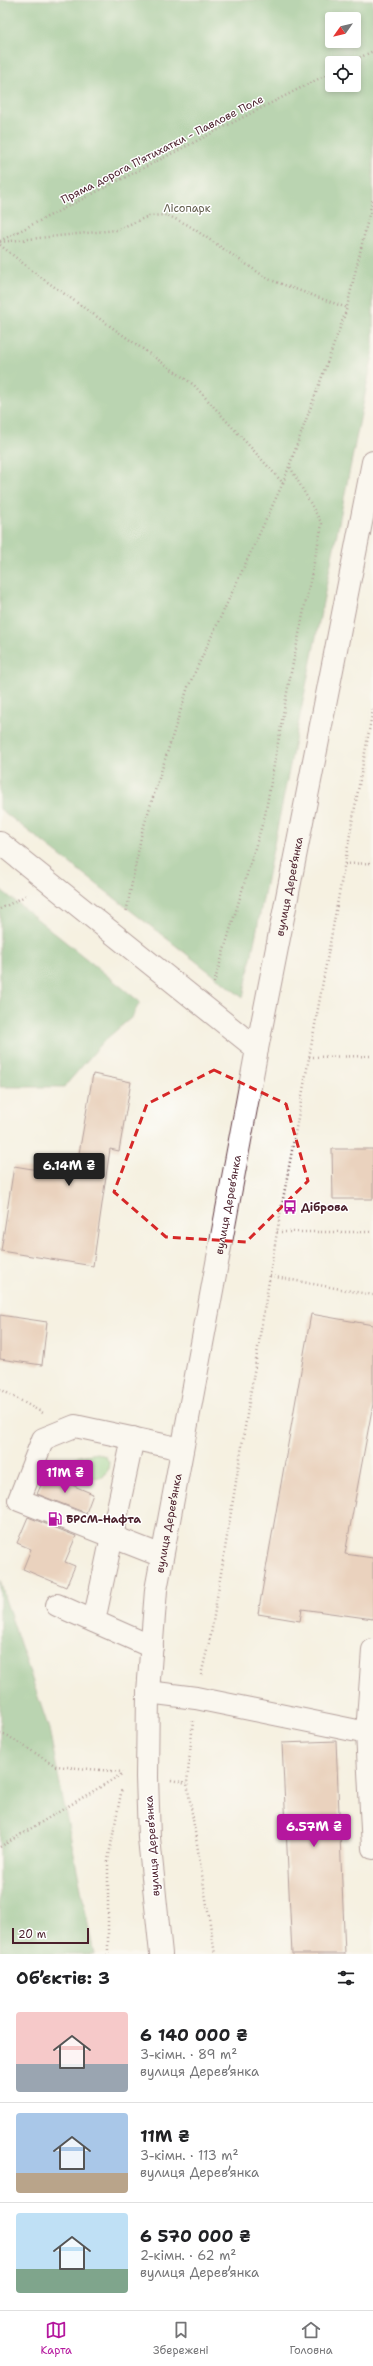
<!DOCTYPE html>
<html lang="uk">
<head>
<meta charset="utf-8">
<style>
  body { margin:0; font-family:"Shantell Sans",sans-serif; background:#f2f2f2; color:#202124; height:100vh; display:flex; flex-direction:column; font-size:15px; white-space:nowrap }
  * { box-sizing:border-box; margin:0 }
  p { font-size:13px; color:#757577 }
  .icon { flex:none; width:22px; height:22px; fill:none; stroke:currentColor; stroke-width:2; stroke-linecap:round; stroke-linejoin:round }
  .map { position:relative; height:1954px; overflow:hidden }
  .details { display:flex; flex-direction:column; background:#fff; flex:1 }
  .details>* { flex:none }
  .needle { width:26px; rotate:236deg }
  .fabs { position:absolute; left:325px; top:12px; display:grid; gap:8px }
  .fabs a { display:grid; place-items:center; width:36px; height:36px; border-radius:4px; background:#fff; box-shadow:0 2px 6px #0003; font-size:20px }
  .scale { position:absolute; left:12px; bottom:10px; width:77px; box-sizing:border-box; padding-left:4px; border:2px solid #4a1f2b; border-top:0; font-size:11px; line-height:14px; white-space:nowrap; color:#4a1f2b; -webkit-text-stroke:3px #fff; paint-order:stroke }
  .price { position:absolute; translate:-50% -34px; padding:0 9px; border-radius:4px; background:#b5179e; color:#fff; font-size:13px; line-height:26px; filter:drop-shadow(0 1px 2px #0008) }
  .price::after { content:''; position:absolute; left:50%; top:24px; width:12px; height:9px; margin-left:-6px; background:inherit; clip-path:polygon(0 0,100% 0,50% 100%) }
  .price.selected { background:#222; color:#fff }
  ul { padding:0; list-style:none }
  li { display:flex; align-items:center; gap:12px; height:100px; padding:0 16px }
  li+li { border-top:1px solid #e0e0e0 }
  li span { display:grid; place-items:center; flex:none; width:112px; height:80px; border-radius:4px; color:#555 }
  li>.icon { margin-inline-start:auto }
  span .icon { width:48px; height:48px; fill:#fffc; stroke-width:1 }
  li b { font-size:17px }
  h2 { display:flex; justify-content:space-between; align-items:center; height:48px; padding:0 16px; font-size:17px }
  .tabs { display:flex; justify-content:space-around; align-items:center; height:56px; border-top:1px solid #e0e0e0; background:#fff; font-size:11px; color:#757577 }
  .tabs a { display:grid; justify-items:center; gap:2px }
  .tabs .selected { color:#b5179e }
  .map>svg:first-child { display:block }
  .green { fill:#8ed089; stroke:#6c785a }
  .forest { fill:#72b275; stroke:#5e6850; fill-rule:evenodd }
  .building { fill:#dbae93 }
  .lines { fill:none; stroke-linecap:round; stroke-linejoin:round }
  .minor-casing { stroke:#643e46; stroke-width:24 }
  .major-casing { stroke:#643e46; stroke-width:24 }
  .path { stroke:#643e46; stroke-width:2.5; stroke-dasharray:1 3; stroke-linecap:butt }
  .minor { stroke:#fff; stroke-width:22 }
  .major { stroke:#fff; stroke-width:22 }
  .marked { fill:none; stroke:#d62828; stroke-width:3; stroke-dasharray:8 5; stroke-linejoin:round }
  .labels { text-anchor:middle; stroke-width:3; stroke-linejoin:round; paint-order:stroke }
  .street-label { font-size:11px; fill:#4a1f2b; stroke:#fff }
  .park-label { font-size:11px; fill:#625d4c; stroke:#fff }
  .poi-label { font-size:11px; font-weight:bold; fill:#4a1f2b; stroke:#fff; text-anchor:start }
</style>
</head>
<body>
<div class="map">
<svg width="373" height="1954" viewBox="0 0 373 1954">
  <rect width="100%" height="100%" fill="#fff"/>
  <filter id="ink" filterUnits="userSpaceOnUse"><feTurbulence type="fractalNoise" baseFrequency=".025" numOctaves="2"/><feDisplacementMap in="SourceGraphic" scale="8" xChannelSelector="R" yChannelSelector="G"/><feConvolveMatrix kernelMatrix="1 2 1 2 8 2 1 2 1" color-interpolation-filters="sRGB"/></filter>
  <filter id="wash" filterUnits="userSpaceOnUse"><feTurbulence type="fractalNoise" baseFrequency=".012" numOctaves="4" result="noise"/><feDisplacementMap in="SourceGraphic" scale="16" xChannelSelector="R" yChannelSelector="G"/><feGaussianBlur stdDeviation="0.9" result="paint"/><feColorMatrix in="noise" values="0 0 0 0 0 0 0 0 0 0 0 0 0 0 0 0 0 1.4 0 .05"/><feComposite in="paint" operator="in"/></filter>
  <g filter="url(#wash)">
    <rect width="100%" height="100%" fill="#f5f1e1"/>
    <polygon class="green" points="97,1453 105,1456 109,1462 108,1470 103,1477 90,1478 70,1467 74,1457"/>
    <g class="forest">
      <path d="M0 0H373V355L243 998 0 809ZM332 19H354V41H332ZM332 63H354V85H332Z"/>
      <polygon points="0,889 140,1002 132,1017 105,1040 64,1087 0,1087"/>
      <polygon points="0,1579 5,1599 49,1729 94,1954 0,1954"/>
    </g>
    <g id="blocks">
      <g class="building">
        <polygon points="93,1074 131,1082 119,1151 110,1149 93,1266 1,1251 14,1166 75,1176"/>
        <polygon points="332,1149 373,1149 373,1199 333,1199"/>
        <polygon points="311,1314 373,1325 373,1404 345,1554 373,1558 373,1619 302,1609 300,1621 258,1614"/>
        <polygon points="0,1315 47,1322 42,1365 0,1359"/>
        <polygon points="46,1474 93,1494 86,1513 37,1494"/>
        <polygon points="28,1517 76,1536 65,1562 75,1566 66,1587 23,1569 31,1549 17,1543"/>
        <polygon points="336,1741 345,1954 292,1954 282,1743"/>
      </g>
    </g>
  </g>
  <g filter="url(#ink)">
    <use href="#blocks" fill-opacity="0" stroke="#643e46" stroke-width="1"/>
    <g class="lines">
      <defs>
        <g id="minor">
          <polyline points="0,843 257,1049"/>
          <polyline points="162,1556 19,1500 43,1439 75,1426 182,1449"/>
          <polyline points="57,1605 152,1647"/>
          <polyline points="94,1621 133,1438"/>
          <polyline points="373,1650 367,1733 373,1848"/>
          <polyline points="148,1692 196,1698 367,1733"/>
        </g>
        <g id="major">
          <path id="s1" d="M161 1954 149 1838 147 1777 148 1692 156 1590 257 1049 373 462"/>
        </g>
      </defs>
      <use href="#minor" class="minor-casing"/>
      <use href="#major" class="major-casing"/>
      <g class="path">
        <polyline points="349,63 373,51"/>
        <polyline points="0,241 332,72"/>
        <polyline points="0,242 116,230 149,216 167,215 188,225 268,279 347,308"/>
        <polyline points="0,245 39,276 194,385 283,483 188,687 142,832 126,913"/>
        <polyline points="283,483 346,311 373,198"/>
        <polyline points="345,864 373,863"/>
        <polyline points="0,909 27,895"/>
        <polyline points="214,983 265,815 288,687 322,524 289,465"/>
        <polyline points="309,1057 373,1056"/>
        <polyline points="277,1232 373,1232"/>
        <polyline points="270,1276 373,1295"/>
        <polyline points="0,1389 43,1413"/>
        <polyline points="201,1675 211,1634 277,1232 373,709"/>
        <polyline points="193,1721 187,1783 215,1954"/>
        <polyline points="0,1734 8,1736 56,1766 123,1772"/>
        <polyline points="171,1780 187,1783"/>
        <polyline points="0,1847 122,1774"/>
        <polyline points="108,1954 108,1860 122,1788"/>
      </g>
      <use href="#minor" class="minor"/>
      <use href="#major" class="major"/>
    </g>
  </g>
  <path d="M0 0H373V1954H0ZM214 1070 286 1104 308 1181 246 1242 166 1237 114 1192 147 1104Z" fill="#f5f1e1" fill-opacity=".55" fill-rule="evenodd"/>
  <path class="marked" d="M214 1070 286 1104 308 1181 246 1242 166 1237 114 1192 147 1104Z"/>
  <defs>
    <symbol id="bus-bare" viewBox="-9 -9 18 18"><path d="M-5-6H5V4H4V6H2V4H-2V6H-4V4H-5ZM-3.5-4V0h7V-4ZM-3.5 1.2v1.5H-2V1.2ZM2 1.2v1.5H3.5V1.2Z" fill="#b5179e" stroke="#fff" stroke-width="2.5" paint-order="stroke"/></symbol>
    <symbol id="fuel-bare" viewBox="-9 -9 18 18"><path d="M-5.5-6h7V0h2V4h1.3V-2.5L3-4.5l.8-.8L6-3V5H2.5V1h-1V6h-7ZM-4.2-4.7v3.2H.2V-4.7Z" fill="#b5179e" stroke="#fff" stroke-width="2.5" paint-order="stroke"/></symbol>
  </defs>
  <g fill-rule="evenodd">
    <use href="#bus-bare" x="280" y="1197" width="20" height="20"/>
    <use href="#fuel-bare" x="45" y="1509" width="20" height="20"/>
  </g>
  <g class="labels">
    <g class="street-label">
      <text transform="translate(162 149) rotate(-27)" y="4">Пряма дорога П'ятихатки - Павлове Поле</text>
      <text dy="4" stroke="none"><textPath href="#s1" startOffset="1081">вулиця Дерев’янка</textPath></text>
      <text dy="4" stroke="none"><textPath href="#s1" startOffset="757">вулиця Дерев’янка</textPath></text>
      <text dy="4" stroke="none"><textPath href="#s1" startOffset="433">вулиця Дерев’янка</textPath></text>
      <text transform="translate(152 1846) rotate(-94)" y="4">вулиця Дерев’янка</text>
    </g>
    <g class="park-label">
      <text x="187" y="212">Лісопарк</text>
    </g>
    <g class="poi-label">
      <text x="301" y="1211">Діброва</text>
      <text x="66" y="1523">БРСМ-Нафта</text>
    </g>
  </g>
</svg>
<div class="fabs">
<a><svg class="needle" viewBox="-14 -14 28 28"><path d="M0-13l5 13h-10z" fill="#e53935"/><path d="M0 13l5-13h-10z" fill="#757577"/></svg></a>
<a><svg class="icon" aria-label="locate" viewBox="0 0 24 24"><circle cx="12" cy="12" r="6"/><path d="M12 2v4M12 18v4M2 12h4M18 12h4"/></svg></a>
</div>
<div class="scale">20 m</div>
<b class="price selected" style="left:69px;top:1187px">6.14M ₴</b>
<b class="price" style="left:65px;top:1494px">11M ₴</b>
<b class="price" style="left:314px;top:1848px">6.57M ₴</b>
</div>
<section class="details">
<h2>Об’єктів: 3<svg class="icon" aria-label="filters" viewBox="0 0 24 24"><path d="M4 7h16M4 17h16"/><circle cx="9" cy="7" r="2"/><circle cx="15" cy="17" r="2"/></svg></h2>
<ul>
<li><span style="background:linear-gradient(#f6c9c9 65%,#9aa5b1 0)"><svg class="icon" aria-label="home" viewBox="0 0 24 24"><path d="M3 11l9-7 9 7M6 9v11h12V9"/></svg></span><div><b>6 140 000 ₴</b><p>3-кімн. · 89 m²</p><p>вулиця Дерев’янка</p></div></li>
<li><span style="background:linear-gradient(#a9c7e8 75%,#b9a48a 0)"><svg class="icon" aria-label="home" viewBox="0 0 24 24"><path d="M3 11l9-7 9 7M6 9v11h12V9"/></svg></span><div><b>11M ₴</b><p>3-кімн. · 113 m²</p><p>вулиця Дерев’янка</p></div></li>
<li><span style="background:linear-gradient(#bfe0f5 70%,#7fa58c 0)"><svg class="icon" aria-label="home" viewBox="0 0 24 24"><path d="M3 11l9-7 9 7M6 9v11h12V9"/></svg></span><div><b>6 570 000 ₴</b><p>2-кімн. · 62 m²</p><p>вулиця Дерев’янка</p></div></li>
</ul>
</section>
<nav class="tabs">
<a class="selected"><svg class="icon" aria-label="map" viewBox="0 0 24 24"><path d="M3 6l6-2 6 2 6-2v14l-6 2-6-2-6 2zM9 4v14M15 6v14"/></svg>Карта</a>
<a><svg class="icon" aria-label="saved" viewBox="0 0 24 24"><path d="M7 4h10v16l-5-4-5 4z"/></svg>Збережені</a>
<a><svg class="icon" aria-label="home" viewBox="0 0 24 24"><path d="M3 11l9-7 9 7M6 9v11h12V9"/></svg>Головна</a>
</nav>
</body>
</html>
